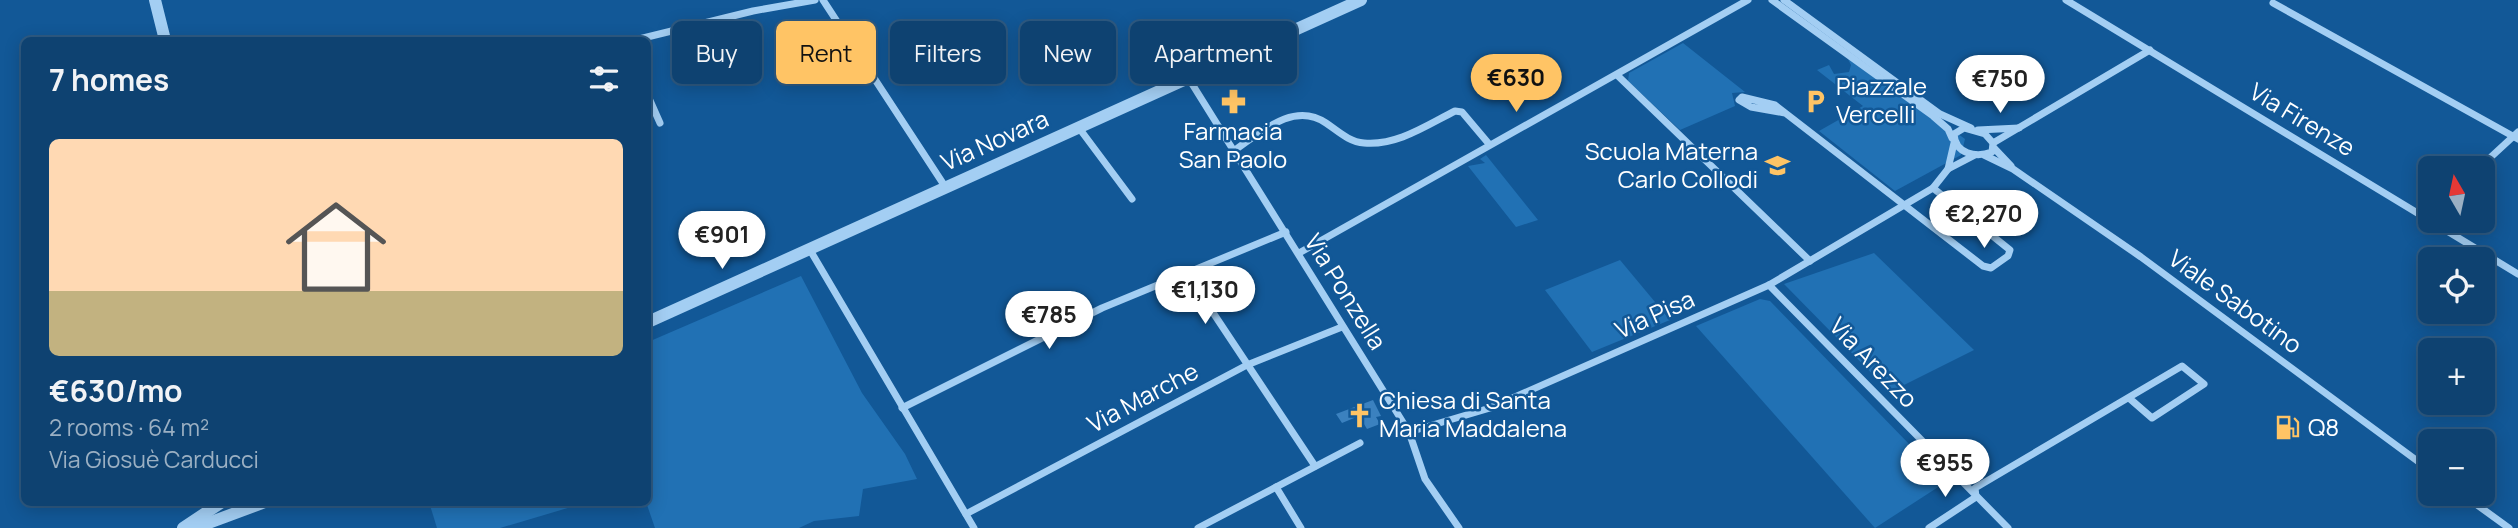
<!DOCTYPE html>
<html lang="en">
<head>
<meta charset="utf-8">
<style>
  body { margin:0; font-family:Manrope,sans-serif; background:#1c4d79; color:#f1f3f6; height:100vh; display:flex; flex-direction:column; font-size:26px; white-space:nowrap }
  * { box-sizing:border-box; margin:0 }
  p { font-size:23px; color:#9bb0c3 }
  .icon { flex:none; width:38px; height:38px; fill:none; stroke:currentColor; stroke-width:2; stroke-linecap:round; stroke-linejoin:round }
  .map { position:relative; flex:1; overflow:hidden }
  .side { position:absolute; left:21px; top:37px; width:630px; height:469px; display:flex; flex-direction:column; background:#0e4271; border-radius:10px; box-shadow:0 4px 18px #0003,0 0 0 2px #2e5b84 }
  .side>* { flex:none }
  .banner { position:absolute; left:672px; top:21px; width:665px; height:63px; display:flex; gap:14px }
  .needle { width:46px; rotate:351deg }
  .buttons { position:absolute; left:2418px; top:156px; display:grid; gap:14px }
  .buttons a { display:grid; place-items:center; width:77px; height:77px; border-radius:10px; background:#0e4271; box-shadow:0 4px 18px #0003,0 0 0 2px #2e5b84; font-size:35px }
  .price { position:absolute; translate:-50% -60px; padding:0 16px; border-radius:24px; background:#fff; color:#222; font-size:23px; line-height:46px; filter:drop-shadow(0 2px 4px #0008) }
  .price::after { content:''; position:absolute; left:50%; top:42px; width:21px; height:16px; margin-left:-10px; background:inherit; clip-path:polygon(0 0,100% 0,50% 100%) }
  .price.on { background:#ffc465; color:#111 }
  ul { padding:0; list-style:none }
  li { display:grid; align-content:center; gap:14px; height:371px; padding:0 28px }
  li span { display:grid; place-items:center; height:217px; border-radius:10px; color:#555 }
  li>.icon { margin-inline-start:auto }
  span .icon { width:126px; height:126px; fill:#fffc; stroke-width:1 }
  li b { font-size:30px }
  h2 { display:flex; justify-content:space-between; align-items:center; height:84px; padding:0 28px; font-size:30px }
  .pill { padding:0 24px; border-radius:10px; background:#0e4271; box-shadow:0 4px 18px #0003,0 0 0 2px #2e5b84; font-size:24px; line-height:63px }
  .pill.on { background:#ffc465; color:#111 }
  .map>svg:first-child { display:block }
  .green { fill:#2171b4 }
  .building { fill:#3b81bf }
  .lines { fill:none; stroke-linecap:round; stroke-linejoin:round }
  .minor { stroke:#a3cef3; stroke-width:7 }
  .tertiary { stroke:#a3cef3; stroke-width:12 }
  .labels { text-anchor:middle; stroke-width:5; stroke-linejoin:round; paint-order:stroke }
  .poi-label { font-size:24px; fill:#fff; stroke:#125897; text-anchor:start }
  .street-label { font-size:24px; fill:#fff; stroke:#125897 }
</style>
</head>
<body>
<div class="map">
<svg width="2518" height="528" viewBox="0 0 2518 528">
  <rect width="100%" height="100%" fill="#125897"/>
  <g class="green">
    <polygon points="1683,43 1745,92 1732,93 1735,106 1680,130 1628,81 1629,73"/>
    <polygon points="1853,57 1965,139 1961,155 1895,191 1819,131 1863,106 1817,70 1829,65 1834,74 1849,72 1851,65 1848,59"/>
    <polygon points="1486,155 1538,220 1516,227 1468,166 1485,163 1480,159"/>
    <polygon points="1874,253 1974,350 1890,392 1784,284"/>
    <polygon points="1620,260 1670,320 1592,352 1545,290"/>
    <polygon points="801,276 862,393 905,454 917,479 863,489 859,516 814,521 799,528 655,528 646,502 648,342"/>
    <polygon points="1760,299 1770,301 1946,482 1875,528 1696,326"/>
    <polygon points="429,502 588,502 500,528 437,528"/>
  </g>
  <polygon class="building" points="1373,400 1381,416 1376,417 1380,424 1367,429 1359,416 1342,423 1336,414"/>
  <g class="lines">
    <g class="minor">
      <polyline points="823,0 946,188"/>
      <polyline points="1772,0 1933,116 1948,129 1952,138"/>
      <polyline points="1784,0 1940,114 1971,128"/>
      <polyline points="2066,0 2518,274"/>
      <polyline points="2273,3 2518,139"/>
      <polyline points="635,40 753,11 815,0"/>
      <polyline points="1617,75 1810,261"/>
      <polyline points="1189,79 1409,432 1425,479 1459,528"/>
      <polyline points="648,96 660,123"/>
      <polyline points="1785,113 1751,107 1739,100 1742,97 1775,105 1983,266 1991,268 2008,256 2010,250 1933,188"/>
      <polyline points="1079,128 1132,199"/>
      <path d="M1964 128 1985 134 1993 143 1992 152C1976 158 1955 154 1954 134Z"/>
      <polyline points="1978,130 2019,128"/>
      <polyline points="1993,143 2150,50"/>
      <polyline points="1994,148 2011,166"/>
      <path d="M1235 150C1261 132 1294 101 1326 123 1338 131 1349 142 1364 143 1397 146 1427 125 1455 111L1462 112 1489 144"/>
      <polyline points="1984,155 2013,169 2141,257 2431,471"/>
      <polyline points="2479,168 2518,132"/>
      <polyline points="1948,169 1975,155"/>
      <polyline points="810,250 974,528"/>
      <polyline points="1299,253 1748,0"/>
      <polyline points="1186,272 1315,466"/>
      <polyline points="1769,285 2008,528"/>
      <polyline points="902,408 1102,308 1286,232"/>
      <polyline points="1409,432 1490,408 1769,285 1933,188 1948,169 1954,143"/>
      <polyline points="1276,487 1301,528"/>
      <polyline points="2462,494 2509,528"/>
      <polyline points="1976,497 1975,488 2182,366 2204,384 2152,418 2129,398"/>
      <polyline points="966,514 1247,365 1342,327"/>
      <polyline points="1198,528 1360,443"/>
      <polyline points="1929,528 1976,497"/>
    </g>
    <g class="tertiary">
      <polyline points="155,0 165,40"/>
      <polyline points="648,322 1361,0"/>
      <polyline points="183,528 222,502"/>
      <polyline points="195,528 265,502"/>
    </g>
  </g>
  <defs>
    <symbol id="pharmacy-bare" viewBox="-9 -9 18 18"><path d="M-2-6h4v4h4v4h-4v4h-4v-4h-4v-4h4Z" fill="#ffc465" stroke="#125897" stroke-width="2.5" paint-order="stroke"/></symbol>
    <symbol id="parking-bare" viewBox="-9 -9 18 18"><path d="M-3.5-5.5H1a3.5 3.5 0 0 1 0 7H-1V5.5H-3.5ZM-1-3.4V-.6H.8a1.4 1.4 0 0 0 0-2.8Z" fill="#ffc465" stroke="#125897" stroke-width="2.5" paint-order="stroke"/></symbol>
    <symbol id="school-bare" viewBox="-9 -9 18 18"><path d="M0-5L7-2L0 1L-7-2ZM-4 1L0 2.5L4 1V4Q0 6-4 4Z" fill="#ffc465" stroke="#125897" stroke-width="2.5" paint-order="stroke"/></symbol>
    <symbol id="church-bare" viewBox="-9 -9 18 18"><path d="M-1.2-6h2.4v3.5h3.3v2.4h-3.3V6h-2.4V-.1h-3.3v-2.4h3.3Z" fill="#ffc465" stroke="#125897" stroke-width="2.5" paint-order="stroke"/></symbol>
    <symbol id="fuel-bare" viewBox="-9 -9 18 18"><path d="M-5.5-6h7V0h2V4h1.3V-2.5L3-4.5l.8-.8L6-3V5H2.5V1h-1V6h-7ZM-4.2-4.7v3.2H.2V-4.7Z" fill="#ffc465" stroke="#125897" stroke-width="2.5" paint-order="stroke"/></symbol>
  </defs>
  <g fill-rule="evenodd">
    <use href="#pharmacy-bare" x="1216" y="84" width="35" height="35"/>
    <use href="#parking-bare" x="1798" y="84" width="35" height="35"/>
    <use href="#school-bare" x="1760" y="148" width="35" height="35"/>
    <use href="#church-bare" x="1342" y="398" width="35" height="35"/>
    <use href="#fuel-bare" x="2270" y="410" width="35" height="35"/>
  </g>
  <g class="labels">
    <g class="poi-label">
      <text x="1836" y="95">Piazzale<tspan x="1836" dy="28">Vercelli</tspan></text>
      <text x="1233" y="140" text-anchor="middle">Farmacia<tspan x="1233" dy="28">San Paolo</tspan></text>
      <text x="1758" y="160" text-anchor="end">Scuola Materna<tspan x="1758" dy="28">Carlo Collodi</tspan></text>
      <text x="1379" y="409">Chiesa di Santa<tspan x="1379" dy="28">Maria Maddalena</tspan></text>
      <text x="2308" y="436">Q8</text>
    </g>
    <g class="street-label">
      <text transform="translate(2302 120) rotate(31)" y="8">Via Firenze</text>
      <text transform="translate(995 141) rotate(-24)" y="8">Via Novara</text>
      <text transform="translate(1345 292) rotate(58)" y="8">Via Ponzella</text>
      <text transform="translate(2235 302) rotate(36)" y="8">Viale Sabotino</text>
      <text transform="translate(1655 315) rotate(-24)" y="8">Via Pisa</text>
      <text transform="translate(1873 363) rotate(46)" y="8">Via Arezzo</text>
      <text transform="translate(1143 398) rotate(-28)" y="8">Via Marche</text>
    </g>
  </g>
</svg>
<div class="buttons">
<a><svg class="needle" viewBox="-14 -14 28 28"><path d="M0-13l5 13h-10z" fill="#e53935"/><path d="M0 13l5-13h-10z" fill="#9bb0c3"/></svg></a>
<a><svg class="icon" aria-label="locate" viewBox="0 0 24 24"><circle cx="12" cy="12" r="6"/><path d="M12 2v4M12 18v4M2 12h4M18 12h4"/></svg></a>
<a>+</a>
<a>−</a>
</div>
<b class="price on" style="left:1516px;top:114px">€630</b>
<b class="price" style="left:2000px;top:115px">€750</b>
<b class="price" style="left:1984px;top:250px">€2,270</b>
<b class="price" style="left:722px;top:271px">€901</b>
<b class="price" style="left:1205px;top:326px">€1,130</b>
<b class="price" style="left:1049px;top:351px">€785</b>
<b class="price" style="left:1945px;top:499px">€955</b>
<div class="banner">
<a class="pill">Buy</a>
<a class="pill on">Rent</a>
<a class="pill">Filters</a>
<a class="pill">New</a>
<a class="pill">Apartment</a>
</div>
<section class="side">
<h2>7 homes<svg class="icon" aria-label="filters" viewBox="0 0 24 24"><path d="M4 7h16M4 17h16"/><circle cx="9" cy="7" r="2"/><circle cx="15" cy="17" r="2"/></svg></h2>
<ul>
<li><span style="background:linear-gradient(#ffd9b3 70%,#c2b280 0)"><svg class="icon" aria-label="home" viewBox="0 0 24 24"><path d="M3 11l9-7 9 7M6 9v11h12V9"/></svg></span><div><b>€630/mo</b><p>2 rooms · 64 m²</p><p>Via Giosuè Carducci</p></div></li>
</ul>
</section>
</div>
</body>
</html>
